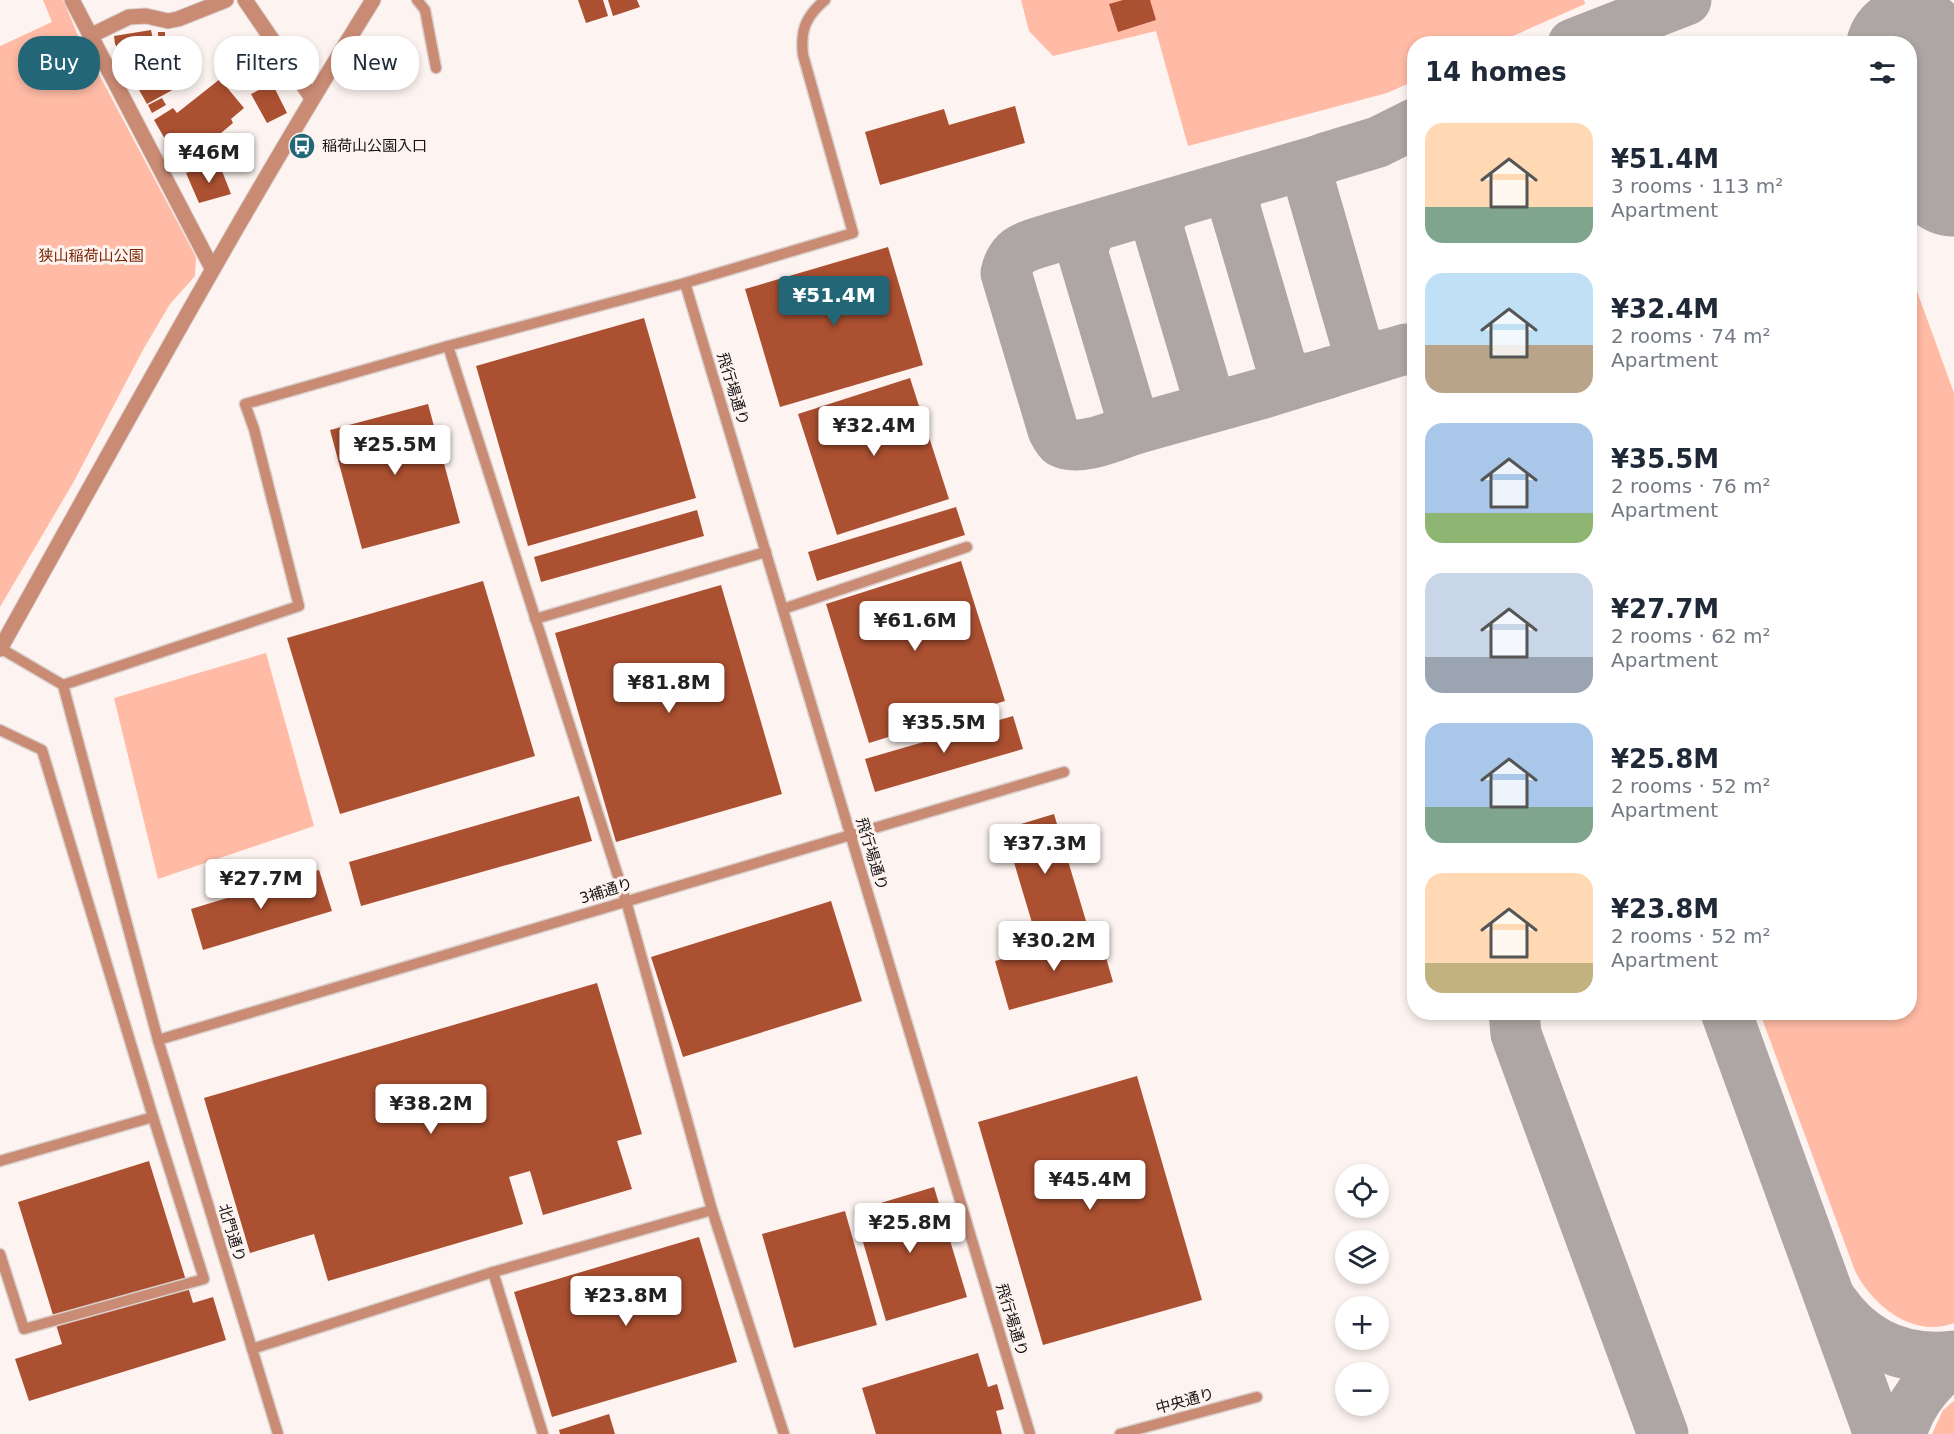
<!DOCTYPE html>
<html lang="en">
<head>
<meta charset="utf-8">
<style>
  body { margin:0; font-family:"DejaVu Sans","Noto Sans JP",sans-serif; background:#f2f2f3; color:#1f2937; height:100vh; display:flex; flex-direction:column; font-size:22px; white-space:nowrap }
  * { box-sizing:border-box; margin:0 }
  p { font-size:20px; color:#747a83 }
  .icon { flex:none; width:33px; height:33px; fill:none; stroke:currentColor; stroke-width:2; stroke-linecap:round; stroke-linejoin:round }
  .map { position:relative; flex:1; overflow:hidden }
  .panel { position:absolute; left:1407px; top:36px; width:510px; height:984px; display:flex; flex-direction:column; background:#fff; border-radius:24px; box-shadow:0 3px 9px #0003 }
  .panel>* { flex:none }
  .banner { position:absolute; left:18px; top:36px; width:570px; height:54px; display:flex; gap:12px }
  .controls { position:absolute; left:1335px; top:1164px; display:grid; gap:12px }
  .controls a { display:grid; place-items:center; width:54px; height:54px; border-radius:50%; background:#fff; box-shadow:0 3px 9px #0003; font-size:30px }
  .price { position:absolute; translate:-50% -51px; padding:0 14px; border-radius:6px; background:#fff; color:#222; font-size:20px; line-height:39px; filter:drop-shadow(0 2px 3px #0008) }
  .price::after { content:''; position:absolute; left:50%; top:36px; width:18px; height:14px; margin-left:-9px; background:inherit; clip-path:polygon(0 0,100% 0,50% 100%) }
  .price.on { background:#226678; color:#fff }
  ul { padding:0; list-style:none }
  li { display:flex; align-items:center; gap:18px; height:150px; padding:0 18px }
  li span { display:grid; place-items:center; flex:none; width:168px; height:120px; border-radius:18px; color:#555 }
  li>.icon { margin-inline-start:auto }
  span .icon { width:72px; height:72px; fill:#fffc; stroke-width:1 }
  li b { font-size:26px }
  h2 { display:flex; justify-content:space-between; align-items:center; height:72px; padding:0 18px; font-size:26px }
  .chip { padding:0 21px; border-radius:24px; background:#fff; box-shadow:0 3px 9px #0003; font-size:21px; line-height:54px }
  .chip.on { background:#226678; color:#fff }
  .map>svg:first-child { display:block }
  .green { fill:#ffbba5 }
  .lines { fill:none; stroke-linecap:round; stroke-linejoin:round }
  .taxiway { stroke:#aea6a4; stroke-width:51 }
  .runway { stroke:#aea6a4; stroke-width:129 }
  .building { fill:#ab5031 }
  .service-casing { stroke:#d8d0cd; stroke-width:13 }
  .minor-casing { stroke:#d8d0cd; stroke-width:17 }
  .tertiary-casing { stroke:#d8d0cd; stroke-width:17 }
  .service { stroke:#ca8b75; stroke-width:10 }
  .minor { stroke:#ca8b75; stroke-width:15 }
  .tertiary { stroke:#ca8b75; stroke-width:15 }
  .labels { text-anchor:middle; stroke-width:6; stroke-linejoin:round; paint-order:stroke }
  .poi-label { font-size:15px; fill:#151211; stroke:#fdf4f1; text-anchor:start }
  .park-label { font-size:15px; fill:#7a2400; stroke:#fdf4f1 }
  .street-label { font-size:15px; fill:#151211; stroke:#fdf4f1 }
</style>
</head>
<body>
<div class="map">
<svg width="1954" height="1434" viewBox="0 0 1954 1434">
  <rect width="100%" height="100%" fill="#fdf4f1"/>
  <g class="green">
    <polygon points="43,0 63,0 77,33 196,257 195,276 170,304 144,348 73,483 0,607 0,46 52,22"/>
    <polygon points="1021,0 1584,0 1585,4 1497,43 1414,44 1414,81 1387,93 1188,146 1156,31 1053,56 1029,31"/>
    <path d="M1910 272 1954 393V1323C1913 1339 1872 1305 1855 1271L1760 1013 1910 1012Z"/>
    <polygon points="266,653 314,826 158,879 114,698"/>
    <polygon points="1954,1401 1954,1434 1932,1434 1943,1410"/>
  </g>
  <g class="lines">
    <g class="taxiway">
      <polyline points="1898,0 1918,16 1954,33"/>
      <polyline points="1573,44 1686,0"/>
      <path d="M1246 182C1236 191 1234 199 1236 212L1280 362C1293 385 1310 379 1331 372"/>
      <polyline points="1171,204 1159,218 1158,228 1211,407"/>
      <path d="M1095 226C1088 234 1083 243 1083 254L1135 429 1264 393 1383 356"/>
      <path d="M1406 349C1385 355 1369 363 1355 340L1309 180 1312 169 1325 158 1378 142 1414 124"/>
      <path d="M1135 429C1116 435 1079 452 1061 442 1058 440 1055 434 1053 430L1006 273C1012 246 1029 246 1053 238L1320 160"/>
      <polyline points="1514,1012 1516,1034 1663,1434"/>
      <polyline points="1726,1012 1879,1434"/>
      <path d="M1833 1302C1862 1344 1904 1362 1954 1356"/>
      <path d="M1901 1434C1910 1403 1928 1380 1954 1361"/>
    </g>
    <polyline class="runway" points="1910,51 1954,172"/>
  </g>
  <g class="building">
    <polygon points="578,0 603,0 608,16 586,23"/>
    <polygon points="608,0 637,0 640,7 613,16"/>
    <polygon points="1123,0 1150,0 1156,20 1118,32 1109,4"/>
    <polygon points="151,30 156,54 123,59 115,44 114,36"/>
    <polygon points="158,32 165,32 165,42 168,42 168,47 172,47 172,57 177,57 178,66 159,67"/>
    <polygon points="178,66 188,84 177,90 176,88 147,104 138,88"/>
    <polygon points="264,66 272,81 259,88 251,73"/>
    <polygon points="220,79 244,108 231,119 233,123 215,138 213,137 203,146 195,146 195,150 177,160 154,120 173,108 177,113"/>
    <polygon points="272,83 287,113 267,123 251,94"/>
    <polygon points="162,98 166,105 152,113 148,105"/>
    <polygon points="1015,106 1025,143 880,185 865,132 944,109 949,125"/>
    <polygon points="216,164 217,167 220,166 231,194 199,203 186,173 195,170 195,172"/>
    <polygon points="888,247 923,365 780,407 745,289"/>
    <polygon points="644,318 696,498 528,546 476,366"/>
    <polygon points="910,378 949,499 837,535 798,414"/>
    <polygon points="428,404 460,523 362,549 330,430"/>
    <polygon points="956,507 965,535 817,581 808,552"/>
    <polygon points="697,510 704,536 541,582 534,557"/>
    <polygon points="961,561 1005,701 869,743 826,604"/>
    <polygon points="483,581 535,756 340,814 287,638"/>
    <polygon points="721,585 782,794 616,842 555,633"/>
    <polygon points="1013,716 1023,749 875,792 865,759"/>
    <polygon points="579,796 592,841 361,906 349,862"/>
    <polygon points="1054,814 1086,921 1036,936 1004,829"/>
    <polygon points="319,870 332,911 203,950 191,909"/>
    <polygon points="831,901 862,1001 683,1057 651,957"/>
    <polygon points="1099,933 1113,982 1009,1010 995,961"/>
    <polygon points="597,983 642,1134 617,1141 632,1189 543,1215 530,1171 509,1177 523,1224 328,1281 314,1234 250,1253 204,1098"/>
    <polygon points="1137,1076 1202,1300 1043,1345 978,1122"/>
    <polygon points="149,1161 193,1303 213,1297 226,1340 29,1401 15,1359 62,1344 18,1202"/>
    <polygon points="934,1187 967,1297 886,1321 854,1211"/>
    <polygon points="845,1211 877,1325 794,1348 762,1234"/>
    <polygon points="699,1237 737,1362 552,1417 514,1292"/>
    <polygon points="978,1353 988,1387 997,1384 1004,1409 996,1411 1002,1434 876,1434 862,1388"/>
    <polygon points="609,1414 615,1434 560,1434 559,1430"/>
  </g>
  <g class="lines">
    <defs>
      <g id="service">
        <polyline points="417,0 425,10 436,68"/>
        <polyline points="685,283 1030,1434"/>
        <polyline points="448,346 626,901 712,1210 784,1434"/>
        <polyline points="783,609 967,547"/>
        <polyline points="535,619 766,552"/>
        <polyline points="0,648 63,685 158,1040 278,1434"/>
        <path d="M63 685 299 606 254 429 245 404 448 346 685 283 853 233 803 55C800 30 806 16 825 0"/>
        <polyline points="0,730 42,750 153,1117"/>
        <polyline points="158,1040 1064,772"/>
        <polyline points="0,1161 153,1117 204,1279 24,1329 0,1254"/>
        <polyline points="493,1272 543,1434"/>
        <polyline points="252,1349 493,1272 712,1210"/>
        <polyline points="1120,1434 1257,1397"/>
      </g>
      <g id="minor">
        <polyline points="72,0 212,268"/>
        <polyline points="245,0 312,98"/>
        <polyline points="90,36 129,17 146,16 168,21 178,19 226,0"/>
      </g>
      <path id="tertiary" d="M0 649C122 431 241 212 373 0"/>
    </defs>
    <use href="#service" class="service-casing"/>
    <use href="#minor" class="minor-casing"/>
    <use href="#tertiary" class="tertiary-casing"/>
    <use href="#service" class="service"/>
    <use href="#minor" class="minor"/>
    <use href="#tertiary" class="tertiary"/>
  </g>
  <defs>
    <symbol id="bus-disc" viewBox="-11 -11 22 22"><circle r="9.5" fill="#226678" stroke="#fdf4f1"/><path d="M-5-6H5V4H4V6H2V4H-2V6H-4V4H-5ZM-3.5-4V0h7V-4ZM-3.5 1.2v1.5H-2V1.2ZM2 1.2v1.5H3.5V1.2Z" fill="#fff"/></symbol>
  </defs>
  <g fill-rule="evenodd">
    <use href="#bus-disc" x="287" y="131" width="30" height="30"/>
  </g>
  <g class="labels">
    <g class="poi-label">
      <text x="322" y="151">稲荷山公園入口</text>
    </g>
    <g class="park-label">
      <text x="91" y="261">狭山稲荷山公園</text>
    </g>
    <g class="street-label">
      <text transform="translate(733 389) rotate(73)" y="5">飛行場通り</text>
      <text transform="translate(872 854) rotate(73)" y="5">飛行場通り</text>
      <text transform="translate(606 891) rotate(-17)" y="5">3補通り</text>
      <text transform="translate(232 1233) rotate(73)" y="5">北門通り</text>
      <text transform="translate(1012 1320) rotate(73)" y="5">飛行場通り</text>
      <text transform="translate(1185 1401) rotate(-15)" y="5">中央通り</text>
    </g>
  </g>
</svg>
<div class="controls">
<a><svg class="icon" aria-label="locate" viewBox="0 0 24 24"><circle cx="12" cy="12" r="6"/><path d="M12 2v4M12 18v4M2 12h4M18 12h4"/></svg></a>
<a><svg class="icon" aria-label="layers" viewBox="0 0 24 24"><path d="M12 4l9 5-9 5-9-5zM3 14l9 5 9-5"/></svg></a>
<a>+</a>
<a>−</a>
</div>
<b class="price" style="left:209px;top:184px">¥46M</b>
<b class="price on" style="left:834px;top:327px">¥51.4M</b>
<b class="price" style="left:874px;top:457px">¥32.4M</b>
<b class="price" style="left:395px;top:476px">¥25.5M</b>
<b class="price" style="left:915px;top:652px">¥61.6M</b>
<b class="price" style="left:669px;top:714px">¥81.8M</b>
<b class="price" style="left:944px;top:754px">¥35.5M</b>
<b class="price" style="left:1045px;top:875px">¥37.3M</b>
<b class="price" style="left:261px;top:910px">¥27.7M</b>
<b class="price" style="left:1054px;top:972px">¥30.2M</b>
<b class="price" style="left:431px;top:1135px">¥38.2M</b>
<b class="price" style="left:1090px;top:1211px">¥45.4M</b>
<b class="price" style="left:910px;top:1254px">¥25.8M</b>
<b class="price" style="left:626px;top:1327px">¥23.8M</b>
<div class="banner">
<a class="chip on">Buy</a>
<a class="chip">Rent</a>
<a class="chip">Filters</a>
<a class="chip">New</a>
</div>
<section class="panel">
<h2>14 homes<svg class="icon" aria-label="filters" viewBox="0 0 24 24"><path d="M4 7h16M4 17h16"/><circle cx="9" cy="7" r="2"/><circle cx="15" cy="17" r="2"/></svg></h2>
<ul>
<li><span style="background:linear-gradient(#ffd9b3 70%,#7fa58c 0)"><svg class="icon" aria-label="home" viewBox="0 0 24 24"><path d="M3 11l9-7 9 7M6 9v11h12V9"/></svg></span><div><b>¥51.4M</b><p>3 rooms · 113 m²</p><p>Apartment</p></div></li>
<li><span style="background:linear-gradient(#bfe0f5 60%,#b9a48a 0)"><svg class="icon" aria-label="home" viewBox="0 0 24 24"><path d="M3 11l9-7 9 7M6 9v11h12V9"/></svg></span><div><b>¥32.4M</b><p>2 rooms · 74 m²</p><p>Apartment</p></div></li>
<li><span style="background:linear-gradient(#a9c7e8 75%,#8fb573 0)"><svg class="icon" aria-label="home" viewBox="0 0 24 24"><path d="M3 11l9-7 9 7M6 9v11h12V9"/></svg></span><div><b>¥35.5M</b><p>2 rooms · 76 m²</p><p>Apartment</p></div></li>
<li><span style="background:linear-gradient(#c9d6e8 70%,#9aa5b1 0)"><svg class="icon" aria-label="home" viewBox="0 0 24 24"><path d="M3 11l9-7 9 7M6 9v11h12V9"/></svg></span><div><b>¥27.7M</b><p>2 rooms · 62 m²</p><p>Apartment</p></div></li>
<li><span style="background:linear-gradient(#a9c7e8 70%,#7fa58c 0)"><svg class="icon" aria-label="home" viewBox="0 0 24 24"><path d="M3 11l9-7 9 7M6 9v11h12V9"/></svg></span><div><b>¥25.8M</b><p>2 rooms · 52 m²</p><p>Apartment</p></div></li>
<li><span style="background:linear-gradient(#ffd9b3 75%,#c2b280 0)"><svg class="icon" aria-label="home" viewBox="0 0 24 24"><path d="M3 11l9-7 9 7M6 9v11h12V9"/></svg></span><div><b>¥23.8M</b><p>2 rooms · 52 m²</p><p>Apartment</p></div></li>
</ul>
</section>
</div>
</body>
</html>
